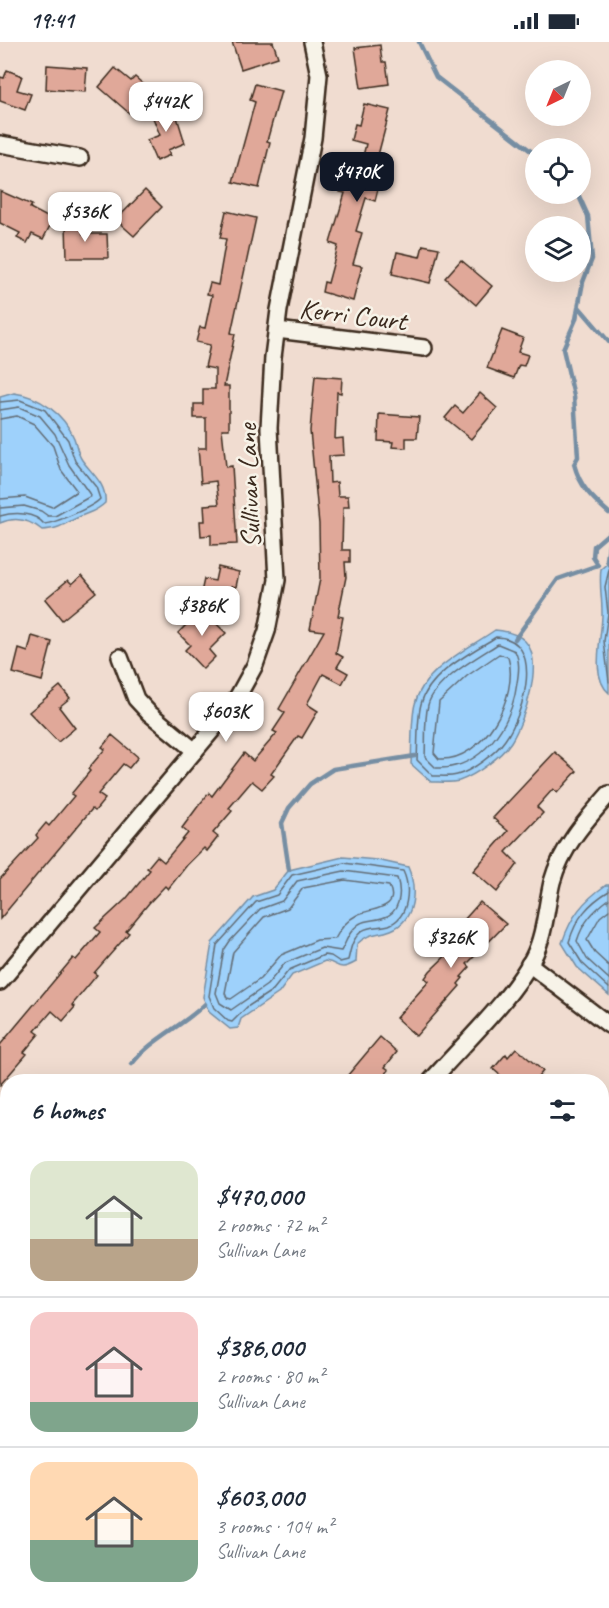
<!DOCTYPE html>
<html lang="en">
<head>
<meta charset="utf-8">
<style>
  body { margin:0; font-family:Caveat,sans-serif; background:#f2f2f3; color:#1f2937; height:100vh; display:flex; flex-direction:column; font-size:22px; white-space:nowrap }
  * { box-sizing:border-box; margin:0 }
  p { font-size:20px; color:#747a83 }
  .icon { flex:none; width:33px; height:33px; fill:none; stroke:currentColor; stroke-width:2; stroke-linecap:round; stroke-linejoin:round }
  .map { position:relative; flex:1; overflow:hidden }
  .details { position:absolute; left:0px; top:1032px; width:609px; height:534px; display:flex; flex-direction:column; background:#fff; border-radius:24px 24px 0 0; box-shadow:0 6px 24px #0002 }
  .details>* { flex:none }
  .needle { width:39px; rotate:223deg }
  .tools { position:absolute; left:525px; top:18px; display:grid; gap:12px }
  .tools a { display:grid; place-items:center; width:66px; height:66px; border-radius:50%; background:#fff; box-shadow:0 6px 24px #0002; font-size:30px }
  .price { position:absolute; translate:-50% -51px; padding:0 14px; border-radius:12px; background:#fff; color:#222; font-size:20px; line-height:39px; filter:drop-shadow(0 2px 3px #0008) }
  .price::after { content:''; position:absolute; left:50%; top:36px; width:18px; height:14px; margin-left:-9px; background:inherit; clip-path:polygon(0 0,100% 0,50% 100%) }
  .price.selected { background:#111827; color:#fff }
  ul { padding:0; list-style:none }
  li { display:flex; align-items:center; gap:18px; height:150px; padding:0 30px }
  li+li { border-top:2px solid #e0e1e3 }
  li span { display:grid; place-items:center; flex:none; width:168px; height:120px; border-radius:18px; color:#555 }
  li>.icon { margin-inline-start:auto }
  span .icon { width:72px; height:72px; fill:#fffc; stroke-width:1 }
  li b { font-size:26px }
  h2 { display:flex; justify-content:space-between; align-items:center; height:72px; padding:0 30px; font-size:26px }
  .status { display:flex; justify-content:space-between; align-items:center; height:42px; padding:0 30px; background:#fff; direction:ltr }
  .status svg { height:16px; fill:currentColor }
  .map>svg:first-child { display:block }
  .water { fill:#9ed1fb; stroke:#768ea3; stroke-width:1.5 }
  .lines { fill:none; stroke-linecap:round; stroke-linejoin:round }
  .shore { stroke:#636d76; stroke-width:1.5 }
  .stream { stroke:#768ea3; stroke-width:4.5 }
  .building { fill:#e0a899; stroke:#3b2a1e; stroke-width:1.5 }
  .minor-casing { stroke:#3b2a1e; stroke-width:20 }
  .minor { stroke:#f7f3e8; stroke-width:15 }
  .labels { text-anchor:middle; stroke-width:5; stroke-linejoin:round; paint-order:stroke }
  .street-label { font-size:28px; fill:#3b2a1e; stroke:#f7f3e8 }
</style>
</head>
<body>
<div class="status"><b>19:41</b><svg viewBox="0 0 49 12"><path d="M0 12V9h3v3zM5 12V6h3v6zM10 12V3h3v9zM15 12V0h3v12zM26 1h20v11H26zM47 4h2v5h-2z"/></svg></div>
<div class="map">
<svg width="609" height="1566" viewBox="0 0 609 1566">
  <rect width="100%" height="100%" fill="#f0dcd0"/>
  <filter id="ink" filterUnits="userSpaceOnUse"><feTurbulence type="fractalNoise" baseFrequency=".0167" numOctaves="2"/><feDisplacementMap in="SourceGraphic" scale="12" xChannelSelector="R" yChannelSelector="G"/><feConvolveMatrix kernelMatrix="1 2 1 2 8 2 1 2 1" color-interpolation-filters="sRGB"/></filter>
  <g filter="url(#ink)">
    <g class="water">
      <path d="M14 351C39 354 64 372 74 396 77 404 77 411 82 418 92 432 107 442 105 461 96 470 89 470 79 475 63 482 61 487 42 488 30 478 16 474 0 481V355Z"/>
      <path d="M609 520V651C589 634 603 592 602 570 602 555 599 542 601 527Z"/>
      <path d="M495 588C505 589 517 591 525 599 545 619 524 680 511 700 501 715 476 733 459 739 451 741 440 740 431 740L411 722C412 705 411 677 415 662 423 627 468 607 495 588Z"/>
      <path d="M343 815 377 818 408 825C417 846 416 878 391 888 376 894 371 889 357 902L356 920C337 931 340 921 325 919L292 933 279 951 241 977 238 986 230 987 209 970 203 955 212 901 253 855 273 848 289 828Z"/>
      <path d="M606 843H609V953L577 925 562 901C571 874 583 859 606 843Z"/>
    </g>
    <g class="lines">
      <g class="shore">
        <path d="M0 360 20 358 45 368 68 398 75 419 96 445 100 457C93 465 55 481 44 482 34 470 15 470 0 474"/>
        <polyline points="0,368 19,365 40,374 55,392 69,423 91,454 55,474 48,474 41,469 24,464 0,466"/>
        <polyline points="0,377 17,374 34,382 53,404 61,428 77,449 52,465 25,455 0,457"/>
        <polyline points="609,528 605,545 608,571 604,599 609,640"/>
        <path d="M496 595C546 596 524 672 505 698 496 711 472 729 457 733 450 735 440 734 433 734L417 718C418 702 417 677 421 662 429 631 471 611 496 595Z"/>
        <path d="M498 602 515 609C520 619 519 629 517 641 512 682 482 728 436 726L425 715C426 699 424 679 428 663 434 639 478 615 498 602Z"/>
        <path d="M499 612 508 615C520 654 483 720 439 717L434 711 439 660 467 634Z"/>
        <path d="M344 821 403 829C411 846 409 875 389 883 379 886 370 883 362 889 351 898 351 907 348 918L340 920 331 914 324 913 289 928 273 948 247 965 232 980 228 979 214 966 209 954 217 903 256 860 277 853 292 833Z"/>
        <path d="M344 829 397 836C402 851 400 872 382 876 374 879 367 877 359 882 348 890 347 899 341 909L322 906 285 921 267 943 231 968 220 961 216 951 224 908 230 899 260 867 282 859 297 839Z"/>
        <path d="M345 838 389 844C401 868 370 866 357 873 347 878 340 887 335 897L317 898 281 913 260 937 231 957 227 956 225 951 233 910 264 875 288 866 303 846Z"/>
        <path d="M609 849C588 862 576 876 569 900L582 921 609 946"/>
        <path d="M609 857C593 869 583 880 577 899L587 917 609 937"/>
        <polyline points="609,868 600,875 587,898 595,911 609,924"/>
      </g>
      <g class="stream">
        <polyline points="419,0 436,35 536,113"/>
        <path d="M578 152 588 174 592 217 583 240 576 277 563 307 574 354 578 415 574 422C580 445 592 456 609 471"/>
        <polyline points="579,265 609,300"/>
        <polyline points="609,502 607,518 609,523"/>
        <polyline points="515,597 558,537 598,523 593,515 594,504 609,491"/>
        <polyline points="289,828 282,781 289,766 310,742 333,727 415,714"/>
        <path d="M132 1022C151 997 183 984 205 962"/>
      </g>
    </g>
    <g class="building">
      <polygon points="232,0 273,0 278,15 241,27"/>
      <polygon points="380,3 382,20 386,20 389,42 361,46 355,6"/>
      <polygon points="47,23 87,26 85,50 46,47"/>
      <polygon points="115,26 131,39 135,35 149,47 129,71 99,45"/>
      <polygon points="7,28 22,34 17,48 31,52 25,68 0,59 0,35 4,36"/>
      <polygon points="255,42 281,49 267,99 270,100 259,146 233,140 255,60 250,58"/>
      <polygon points="173,62 185,101 168,108 170,113 156,119 147,98 160,93 151,71"/>
      <polygon points="364,62 390,68 377,117 385,119 375,159 366,156 356,189 362,191 353,222 362,224 353,259 322,250 324,240 328,241 338,204 330,201 345,151 340,150 344,135 357,138 366,102 351,98 355,82 359,83"/>
      <polygon points="145,148 162,165 134,194 116,178"/>
      <polygon points="0,149 32,163 30,166 53,178 43,197 32,192 27,201 17,196 20,191 0,181"/>
      <polygon points="226,169 256,176 231,291 235,292 224,344 229,344 229,387 222,387 226,425 232,424 237,502 211,503 211,493 201,494 200,479 205,479 204,463 219,462 216,439 201,441 198,406 206,406 206,376 194,376 194,362 203,362 203,347 215,347 215,327 205,325 210,303 196,300 200,285 205,286 212,253 207,252 210,241 218,243 226,197 220,196"/>
      <polygon points="83,181 83,192 107,192 108,216 67,216 66,182"/>
      <polygon points="423,203 439,206 430,241 392,232 397,210 420,215"/>
      <polygon points="461,218 492,244 476,263 445,236"/>
      <polygon points="502,288 523,296 518,310 528,313 524,324 519,323 514,336 487,326"/>
      <polygon points="315,334 342,336 341,351 337,350 335,397 343,396 344,413 329,414 330,441 337,440 338,454 348,454 349,465 343,465 342,508 350,508 350,520 345,520 346,535 338,574 343,575 336,611 343,615 337,625 348,631 342,642 323,632 307,662 318,669 302,696 298,694 271,732 274,734 262,747 252,739 229,766 232,769 213,791 218,795 207,809 204,806 187,823 168,847 165,844 149,861 126,889 129,891 94,931 97,933 72,963 75,965 63,979 52,969 35,989 39,992 24,1010 27,1012 0,1043 0,1003 73,916 76,918 100,890 95,886 126,857 150,828 147,826 157,814 164,820 188,791 182,786 199,763 209,751 212,754 244,711 253,719 277,691 273,689 285,671 279,667 324,589 310,587 320,537 319,482 310,389"/>
      <polygon points="480,351 497,366 471,397 445,376 455,364 463,371"/>
      <polygon points="379,372 419,375 417,396 406,396 406,406 392,405 393,400 378,399"/>
      <polygon points="218,525 239,530 236,545 231,544 226,566 199,560 204,537 215,539"/>
      <polygon points="82,533 96,550 62,578 45,557 68,538 72,542"/>
      <polygon points="198,564 226,591 209,608 215,615 203,627 185,608 190,603 178,591 196,573"/>
      <polygon points="32,594 52,600 42,639 13,631 19,607 28,610"/>
      <polygon points="60,644 70,656 59,665 75,686 58,700 29,670"/>
      <polygon points="112,693 138,715 129,726 123,722 98,752 105,757 95,769 92,767 0,877 0,837 38,796 36,793 46,781 49,784 74,754 71,752 90,729 88,727 105,707 102,705"/>
      <polygon points="555,710 577,729 557,751 553,747 537,765 543,771 506,810 518,822 497,850 473,829 508,789 493,776"/>
      <polygon points="480,860 506,882 467,922 470,925 461,935 463,936 458,942 460,944 416,994 396,976 429,939 425,936 430,929 464,896 455,888"/>
      <polygon points="380,995 397,1010 385,1025 389,1028 379,1040 342,1040"/>
      <polygon points="516,1006 543,1029 534,1040 508,1040 493,1027 506,1012 508,1015"/>
    </g>
    <g class="lines">
      <defs>
        <g id="minor">
          <polyline points="0,102 80,116"/>
          <polyline points="277,288 424,306"/>
          <polyline points="120,615 136,657 149,671 195,709"/>
          <polyline points="529,922 609,983"/>
          <polyline points="0,940 220,679 238,654 255,623 267,589 277,538 269,386 273,315 279,268 313,96 319,33 312,0"/>
          <path d="M430 1040C462 1003 511 958 533 916 545 893 546 865 552 840 561 806 586 778 609 752"/>
          <polyline points="602,1174 609,1180"/>
          <polyline points="602,1448 609,1455"/>
        </g>
      </defs>
      <use href="#minor" class="minor-casing"/>
      <use href="#minor" class="minor"/>
    </g>
  </g>
  <g class="labels">
    <g class="street-label">
      <text transform="translate(353 272) rotate(7)" y="10">Kerri Court</text>
      <text transform="translate(248 444) rotate(-92)" y="10">Sullivan Lane</text>
    </g>
  </g>
</svg>
<div class="tools">
<a><svg class="needle" viewBox="-14 -14 28 28"><path d="M0-13l5 13h-10z" fill="#e53935"/><path d="M0 13l5-13h-10z" fill="#747a83"/></svg></a>
<a><svg class="icon" aria-label="locate" viewBox="0 0 24 24"><circle cx="12" cy="12" r="6"/><path d="M12 2v4M12 18v4M2 12h4M18 12h4"/></svg></a>
<a><svg class="icon" aria-label="layers" viewBox="0 0 24 24"><path d="M12 4l9 5-9 5-9-5zM3 14l9 5 9-5"/></svg></a>
</div>
<b class="price" style="left:166px;top:91px">$442K</b>
<b class="price selected" style="left:357px;top:161px">$470K</b>
<b class="price" style="left:85px;top:201px">$536K</b>
<b class="price" style="left:202px;top:595px">$386K</b>
<b class="price" style="left:226px;top:701px">$603K</b>
<b class="price" style="left:451px;top:927px">$326K</b>
<section class="details">
<h2>6 homes<svg class="icon" aria-label="filters" viewBox="0 0 24 24"><path d="M4 7h16M4 17h16"/><circle cx="9" cy="7" r="2"/><circle cx="15" cy="17" r="2"/></svg></h2>
<ul>
<li><span style="background:linear-gradient(#dfe7d0 65%,#b9a48a 0)"><svg class="icon" aria-label="home" viewBox="0 0 24 24"><path d="M3 11l9-7 9 7M6 9v11h12V9"/></svg></span><div><b>$470,000</b><p>2 rooms · 72 m²</p><p>Sullivan Lane</p></div></li>
<li><span style="background:linear-gradient(#f6c9c9 75%,#7fa58c 0)"><svg class="icon" aria-label="home" viewBox="0 0 24 24"><path d="M3 11l9-7 9 7M6 9v11h12V9"/></svg></span><div><b>$386,000</b><p>2 rooms · 80 m²</p><p>Sullivan Lane</p></div></li>
<li><span style="background:linear-gradient(#ffd9b3 65%,#7fa58c 0)"><svg class="icon" aria-label="home" viewBox="0 0 24 24"><path d="M3 11l9-7 9 7M6 9v11h12V9"/></svg></span><div><b>$603,000</b><p>3 rooms · 104 m²</p><p>Sullivan Lane</p></div></li>
</ul>
</section>
</div>
</body>
</html>
